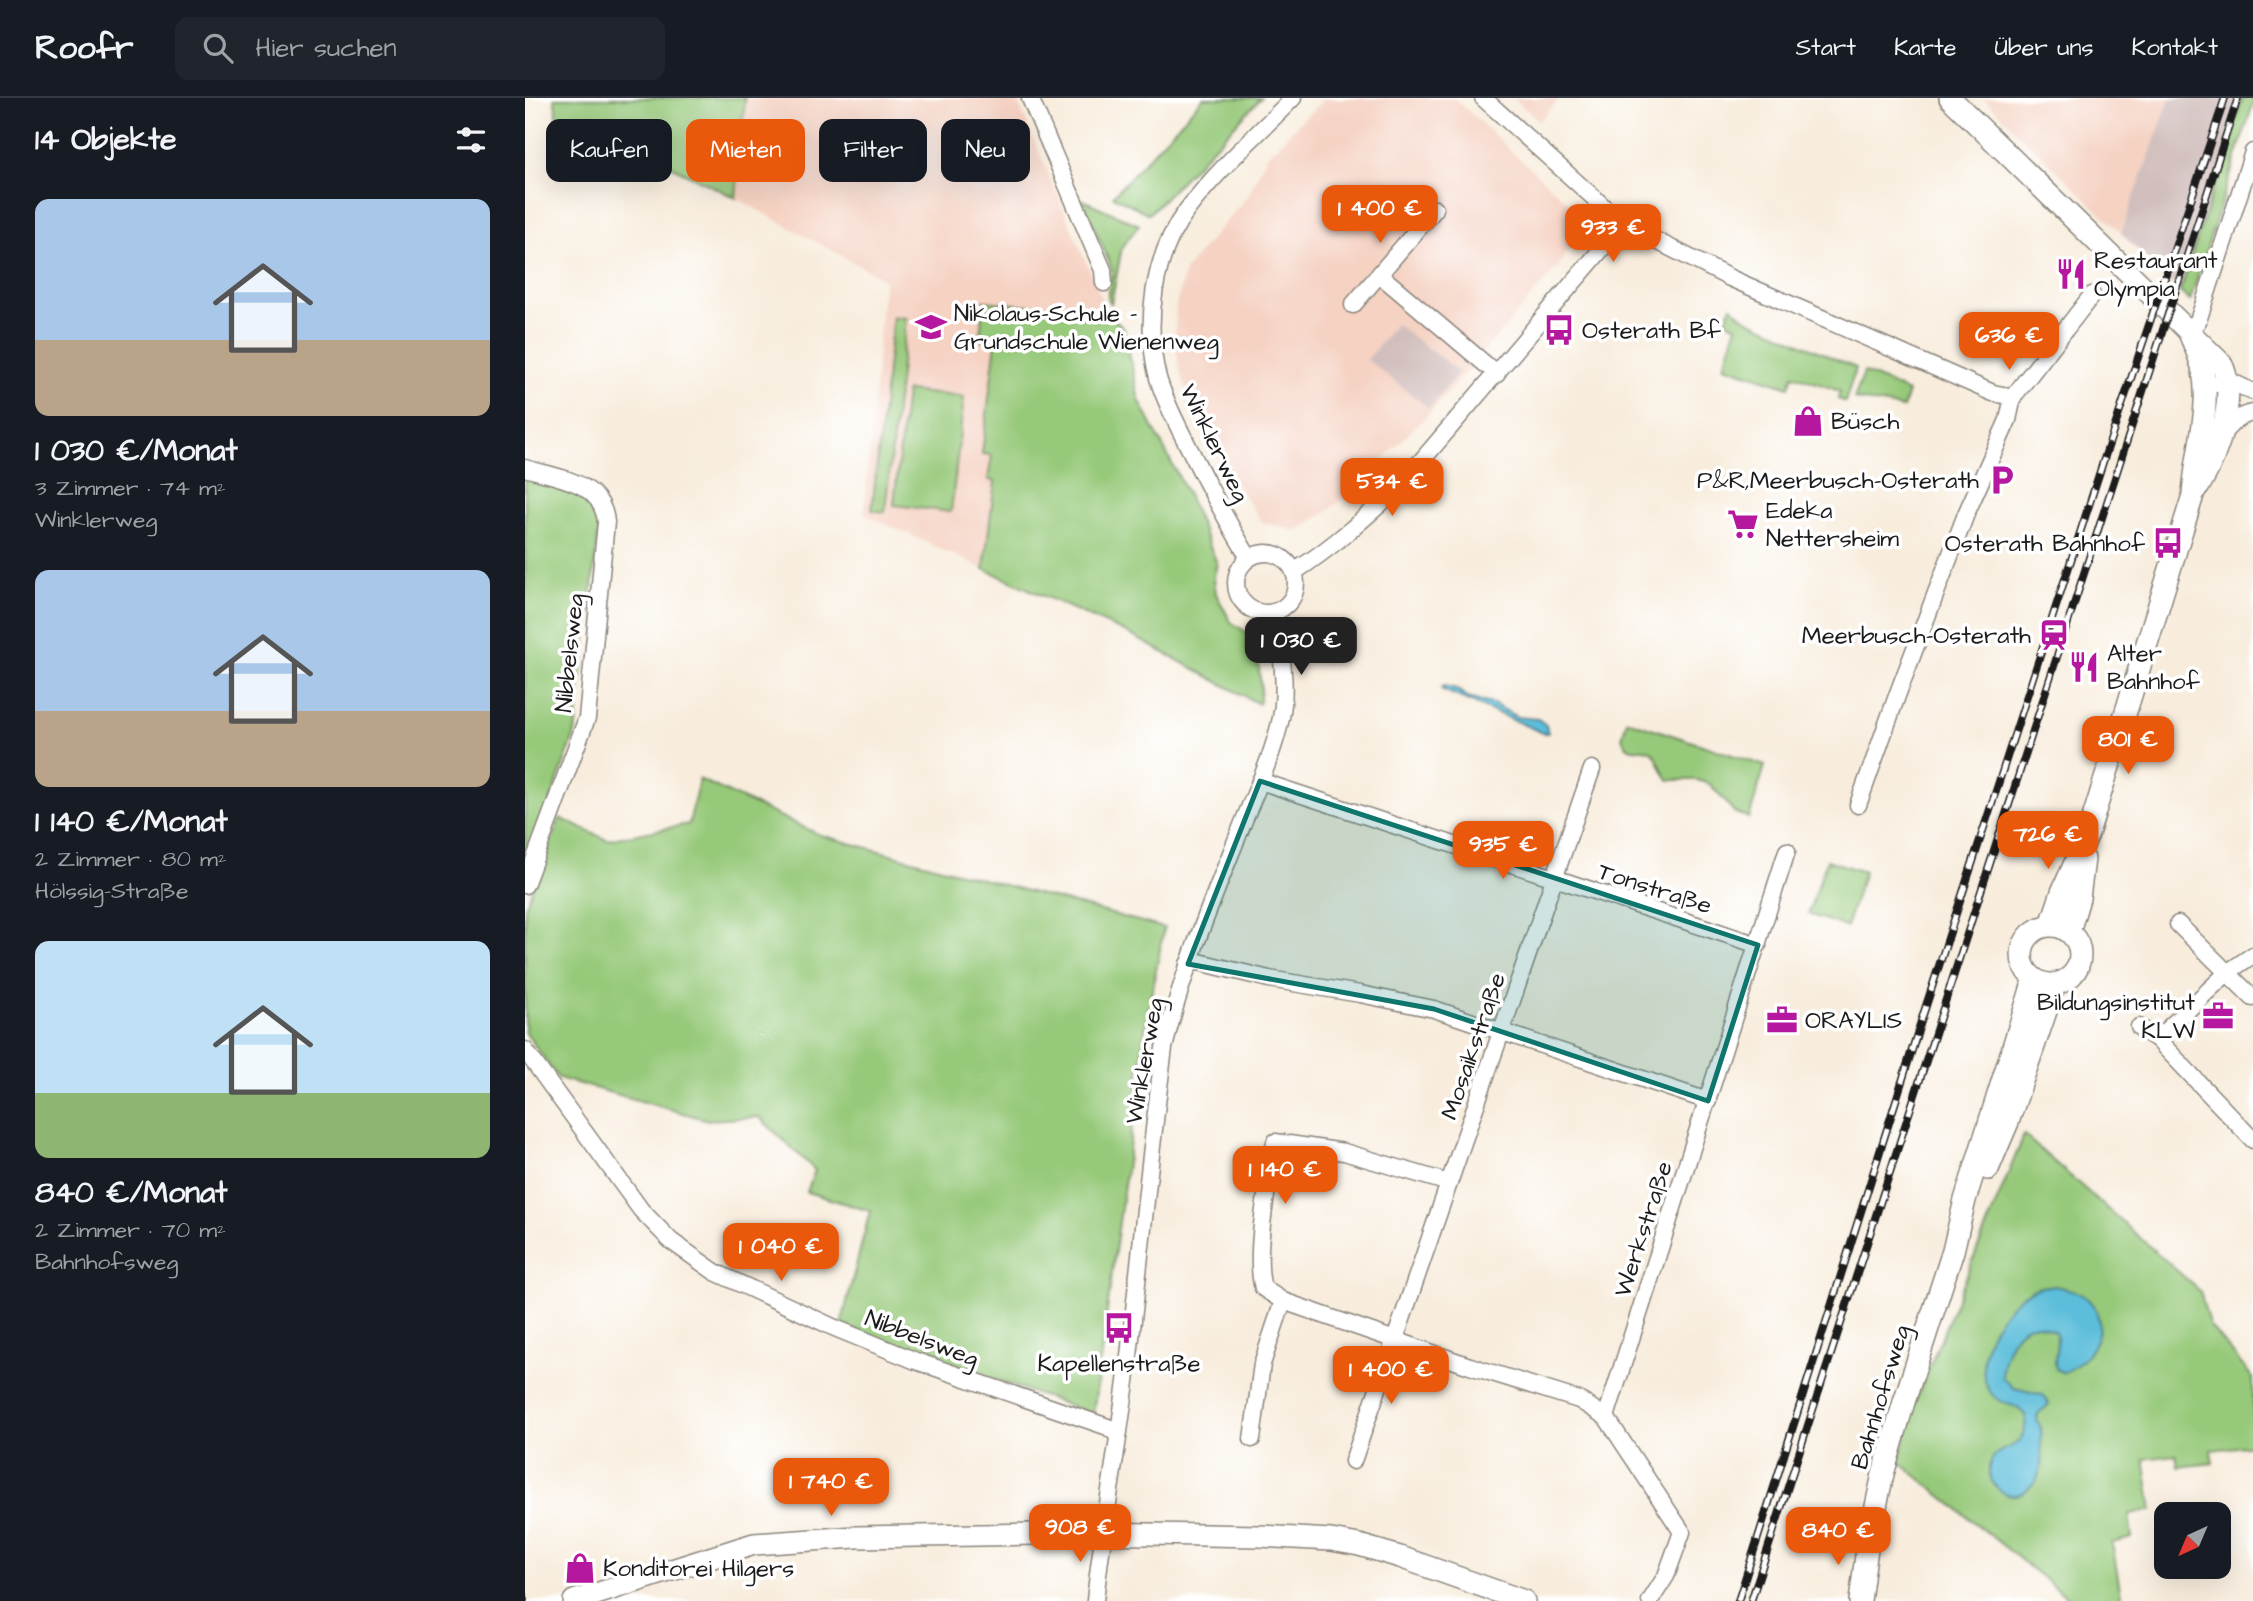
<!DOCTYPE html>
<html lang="de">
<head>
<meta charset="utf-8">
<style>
  body { margin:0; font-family:"Architects Daughter",sans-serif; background:#20242c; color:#f1f3f6; height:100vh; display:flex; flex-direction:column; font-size:26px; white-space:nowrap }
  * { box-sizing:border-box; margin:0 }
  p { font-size:23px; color:#9ea1a6 }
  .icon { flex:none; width:38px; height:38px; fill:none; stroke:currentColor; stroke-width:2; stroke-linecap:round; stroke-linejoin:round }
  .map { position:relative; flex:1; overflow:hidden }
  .sheet { display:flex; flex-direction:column; background:#171b24; width:525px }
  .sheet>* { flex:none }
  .hud { position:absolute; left:21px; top:21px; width:665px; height:63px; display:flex; gap:14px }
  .needle { width:46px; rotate:224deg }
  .fabs { position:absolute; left:1629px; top:1404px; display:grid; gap:14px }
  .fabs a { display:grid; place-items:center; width:77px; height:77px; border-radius:14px; background:#171b24; box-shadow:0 7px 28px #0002; font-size:35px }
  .price { position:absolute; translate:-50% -60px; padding:0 16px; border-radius:14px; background:#ea580c; color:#fff; font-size:23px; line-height:46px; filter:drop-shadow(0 2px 4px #0008) }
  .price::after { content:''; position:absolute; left:50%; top:42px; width:21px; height:16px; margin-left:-10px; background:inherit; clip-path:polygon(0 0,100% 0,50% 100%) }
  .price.on { background:#222; color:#fff }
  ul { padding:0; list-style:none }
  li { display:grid; align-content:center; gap:14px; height:371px; padding:0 35px }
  li span { display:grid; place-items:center; height:217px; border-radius:14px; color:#555 }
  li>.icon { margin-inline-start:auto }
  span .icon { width:126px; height:126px; fill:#fffc; stroke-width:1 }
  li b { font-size:30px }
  h2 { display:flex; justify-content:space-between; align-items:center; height:84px; padding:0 35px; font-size:30px }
  .chip { padding:0 24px; border-radius:14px; background:#171b24; box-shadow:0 7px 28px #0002; font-size:24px; line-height:63px }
  .chip.on { background:#ea580c; color:#fff }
  header { display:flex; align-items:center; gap:42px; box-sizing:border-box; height:98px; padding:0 35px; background:#171b24; border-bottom:2px solid #363941 }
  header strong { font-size:33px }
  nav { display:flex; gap:38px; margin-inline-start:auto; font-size:24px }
  .search { width:490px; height:63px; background:#20242c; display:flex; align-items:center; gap:18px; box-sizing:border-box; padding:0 24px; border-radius:14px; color:#9ea1a6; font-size:26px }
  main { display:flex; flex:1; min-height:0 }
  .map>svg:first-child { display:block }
  .built { fill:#f5d2c2 }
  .industrial { fill:#d1bfbd }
  .green { fill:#96c979; stroke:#59724a; stroke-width:2 }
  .water { fill:#5cbeda; stroke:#3c6d7b; stroke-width:2 }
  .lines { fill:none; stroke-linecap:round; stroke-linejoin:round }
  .minor-casing { stroke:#8a847c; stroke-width:19 }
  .secondary-casing { stroke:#8a847c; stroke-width:24 }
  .minor { stroke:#fff; stroke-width:16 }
  .secondary { stroke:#fff; stroke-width:21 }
  .tram { stroke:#1c1c1c; stroke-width:2 }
  .rail-casing { stroke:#1c1c1c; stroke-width:8 }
  .rail { stroke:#fff; stroke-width:5; stroke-dasharray:16; stroke-linecap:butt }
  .marked { fill:#0f766e; fill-opacity:0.2; stroke:#0f766e; stroke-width:5; stroke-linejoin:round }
  .labels { text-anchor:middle; stroke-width:7; stroke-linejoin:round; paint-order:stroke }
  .poi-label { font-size:24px; fill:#1c1c1c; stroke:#fff; text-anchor:start }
  .street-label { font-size:24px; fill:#1c1c1c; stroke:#fff }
</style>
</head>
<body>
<header>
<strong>Roofr</strong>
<div class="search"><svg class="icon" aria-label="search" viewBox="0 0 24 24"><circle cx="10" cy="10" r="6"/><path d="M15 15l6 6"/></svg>Hier suchen</div>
<nav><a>Start</a><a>Karte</a><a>Über uns</a><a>Kontakt</a></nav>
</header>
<main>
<section class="sheet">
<h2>14 Objekte<svg class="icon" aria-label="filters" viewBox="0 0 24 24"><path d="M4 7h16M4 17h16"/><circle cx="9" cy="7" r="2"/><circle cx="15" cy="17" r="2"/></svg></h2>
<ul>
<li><span style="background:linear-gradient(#a9c7e8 65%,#b9a48a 0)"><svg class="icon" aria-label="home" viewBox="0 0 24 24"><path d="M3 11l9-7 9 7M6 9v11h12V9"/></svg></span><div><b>1 030 €/Monat</b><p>3 Zimmer · 74 m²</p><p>Winklerweg</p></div></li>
<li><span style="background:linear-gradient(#a9c7e8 65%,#b9a48a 0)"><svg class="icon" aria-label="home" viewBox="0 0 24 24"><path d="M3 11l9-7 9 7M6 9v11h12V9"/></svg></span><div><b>1 140 €/Monat</b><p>2 Zimmer · 80 m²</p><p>Hölssig-Straße</p></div></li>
<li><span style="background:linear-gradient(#bfe0f5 70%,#8fb573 0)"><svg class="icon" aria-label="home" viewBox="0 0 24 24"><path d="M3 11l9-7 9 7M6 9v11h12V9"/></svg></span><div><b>840 €/Monat</b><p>2 Zimmer · 70 m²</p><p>Bahnhofsweg</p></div></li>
</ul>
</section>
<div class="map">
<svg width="1728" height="1503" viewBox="0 0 1728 1503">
  <rect width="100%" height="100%" fill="#fff"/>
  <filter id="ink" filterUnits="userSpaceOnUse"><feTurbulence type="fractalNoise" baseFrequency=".0143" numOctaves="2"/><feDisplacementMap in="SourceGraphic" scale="14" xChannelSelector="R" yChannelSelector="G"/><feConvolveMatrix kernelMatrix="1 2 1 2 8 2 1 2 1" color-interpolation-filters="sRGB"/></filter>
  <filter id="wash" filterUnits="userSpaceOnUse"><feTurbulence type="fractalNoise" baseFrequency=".00686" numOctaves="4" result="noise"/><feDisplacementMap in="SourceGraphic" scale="28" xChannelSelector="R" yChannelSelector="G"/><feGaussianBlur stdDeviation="1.57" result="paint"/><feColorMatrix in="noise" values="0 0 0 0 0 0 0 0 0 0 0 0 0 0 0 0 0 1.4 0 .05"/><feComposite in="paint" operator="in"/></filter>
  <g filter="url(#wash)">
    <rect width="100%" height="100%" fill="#f8eddd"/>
    <g class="built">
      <polygon points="220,0 491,0 583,215 488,207 471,243 457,355 467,357 463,381 470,383 459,471 339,416 359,181 211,100"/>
      <polygon points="800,0 929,0 1051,112 1056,123 1053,136 1034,167 907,312 833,387 802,414 772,433 737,424 698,368 669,312 655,274 650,242 651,207 660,172 723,97 742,57"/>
      <polygon points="989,0 1035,0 1014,23"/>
      <polygon points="1458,0 1645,0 1596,135 1565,105"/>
    </g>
    <g class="industrial">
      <polygon points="1645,0 1718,0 1655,194 1596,135"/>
      <polygon points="871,226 934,274 904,310 842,262"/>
    </g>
    <g class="green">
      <polygon points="29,0 220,0 211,100 121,56 36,38"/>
      <polygon points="678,0 736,0 624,116 588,98"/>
      <polygon points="1718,0 1728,0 1728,6 1665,203 1655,194"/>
      <path d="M558 102 614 127 597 149 586 206C578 196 588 182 586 169Z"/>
      <polygon points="458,203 583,215 599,231 614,302 663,397 692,465 689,479 691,496 706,524 721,534 727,543 734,570 736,590 734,606 604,536 459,471 470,383 463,382 467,357 457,356 471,244 455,242"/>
      <polygon points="1206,208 1221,221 1331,270 1320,304 1313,301 1315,293 1268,277 1264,289 1199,268 1212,228 1201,223"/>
      <polygon points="368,219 381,220 360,414 347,412"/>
      <polygon points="1339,274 1383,294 1378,310 1329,301"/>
      <polygon points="381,293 439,299 426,414 369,407"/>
      <polygon points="0,377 49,392 76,412 50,636 0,772"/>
      <path d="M1102 622 1240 668 1224 720 1210 715 1185 686 1172 682H1144C1135 674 1135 659 1126 653 1114 646 1106 660 1097 640Z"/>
      <polygon points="174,681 295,737 639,830 621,925 568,1316 316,1227 345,1113 282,1094 290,1072 234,1019 183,1022 33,980 0,934 0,809 35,720 82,742 164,726"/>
      <polygon points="1302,762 1339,774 1321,829 1283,816"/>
      <polygon points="1499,1037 1675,1193 1684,1227 1728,1280 1728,1347 1686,1352 1688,1365 1653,1369 1651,1357 1619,1361 1627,1412 1604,1416 1607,1440 1587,1445 1597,1503 1547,1503 1374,1364 1390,1304"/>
    </g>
    <g class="water">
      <polygon points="918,588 929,590 946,601 968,606 992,619 1013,621 1021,627 1023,635 1018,635 916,591"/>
      <path d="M1521 1188C1584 1188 1592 1246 1539 1275L1531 1271C1527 1259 1536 1244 1530 1234 1525 1231 1519 1228 1514 1227 1488 1223 1477 1260 1477 1279L1489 1290 1518 1297 1524 1306C1521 1310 1516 1312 1513 1317 1510 1324 1515 1326 1516 1332 1517 1335 1516 1339 1516 1343 1516 1359 1519 1376 1506 1388 1501 1393 1495 1398 1487 1397 1471 1396 1458 1376 1467 1361 1478 1344 1501 1356 1501 1318 1494 1305 1475 1308 1466 1295 1441 1259 1480 1194 1521 1188Z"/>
    </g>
  </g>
  <g filter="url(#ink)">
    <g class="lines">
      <defs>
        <g id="minor">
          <polyline points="505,0 578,172 579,185"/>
          <polyline points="958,0 1098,126 1205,180 1468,295 1488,299"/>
          <polyline points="855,177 972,276"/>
          <polyline points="828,207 910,111"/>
          <polyline points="1663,232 1673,223 1728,54"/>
          <polyline points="1692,285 1703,282 1728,294"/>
          <path d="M1697 336C1706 326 1714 317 1728 315"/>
          <path d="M0 370C33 380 77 383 81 424L62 620 0 787"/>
          <circle cx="741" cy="485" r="30"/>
          <path d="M724 460C702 423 682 386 663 348 652 326 640 304 633 280 619 226 628 157 662 112 692 72 733 36 768 0"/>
          <path d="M769 474C808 449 841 419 875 388L1098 126"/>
          <polyline points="735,683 1233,847"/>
          <polyline points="1333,707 1373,595 1441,416 1483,322 1488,299 1567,197"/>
          <polyline points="1653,826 1728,900"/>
          <polyline points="663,866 674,864 744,881 835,896 909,911 1183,1003"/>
          <polyline points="1614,929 1632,941 1728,1042"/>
          <polyline points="1632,941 1703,874 1728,857"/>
          <polyline points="0,952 116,1112 146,1143 190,1174 310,1230 391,1263 583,1329 593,1337"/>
          <path d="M924 1085 819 1054 750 1044C744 1083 728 1155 738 1190L758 1203 945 1268 1054 1302 1081 1319"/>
          <polyline points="727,1341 737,1266 758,1203"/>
          <polyline points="828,1363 1067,671"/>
          <path d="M570 1503C578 1424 594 1346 603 1267 615 1161 625 1056 639 950 657 874 687 803 716 730 730 694 748 658 756 620 763 585 755 548 749 514"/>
          <polyline points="1125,1503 1141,1478 1157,1434 1081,1319 1262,753"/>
        </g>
        <g id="secondary">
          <path d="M1425 0 1696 265C1714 297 1692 358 1674 388"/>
          <path d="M1526 827 1537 794 1563 736 1668 397C1670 356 1686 314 1678 273 1675 258 1668 245 1663 232"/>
          <circle cx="1526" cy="857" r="29"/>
          <polyline points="1544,834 1554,800 1559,761"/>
          <polyline points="1463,1071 1483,1024 1530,887"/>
          <polyline points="49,1503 229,1446 331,1439 568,1435 735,1438 806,1442 834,1447 875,1459 999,1503"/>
          <polyline points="1335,1503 1342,1450 1358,1376 1379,1304 1428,1153 1440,1102 1509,882"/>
        </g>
      </defs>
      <use href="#minor" class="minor-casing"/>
      <use href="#secondary" class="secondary-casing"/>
      <use href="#minor" class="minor"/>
      <use href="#secondary" class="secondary"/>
      <polyline class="tram" points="0,1491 2,1503"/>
      <defs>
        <g id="rail">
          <polyline points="1213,1503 1398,917 1580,358 1700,0"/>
          <polyline points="1226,1503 1713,0"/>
        </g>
      </defs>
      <use href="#rail" class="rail-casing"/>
      <use href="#rail" class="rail"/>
    </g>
  </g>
  <path class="marked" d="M735 683 1233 847 1183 1003 909 911 663 866Z"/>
  <defs>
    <symbol id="restaurant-bare" viewBox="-9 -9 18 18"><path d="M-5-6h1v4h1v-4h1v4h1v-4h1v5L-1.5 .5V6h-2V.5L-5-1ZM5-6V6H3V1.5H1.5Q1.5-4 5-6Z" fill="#b5179e" stroke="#fff" stroke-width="2.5" paint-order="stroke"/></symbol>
    <symbol id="school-bare" viewBox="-9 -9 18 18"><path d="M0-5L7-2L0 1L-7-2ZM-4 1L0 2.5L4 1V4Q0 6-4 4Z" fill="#b5179e" stroke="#fff" stroke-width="2.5" paint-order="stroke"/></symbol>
    <symbol id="bus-bare" viewBox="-9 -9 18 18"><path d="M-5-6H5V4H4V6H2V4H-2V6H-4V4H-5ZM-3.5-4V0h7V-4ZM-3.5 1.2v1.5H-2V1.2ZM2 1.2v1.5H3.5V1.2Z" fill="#b5179e" stroke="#fff" stroke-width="2.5" paint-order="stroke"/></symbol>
    <symbol id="shop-bare" viewBox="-9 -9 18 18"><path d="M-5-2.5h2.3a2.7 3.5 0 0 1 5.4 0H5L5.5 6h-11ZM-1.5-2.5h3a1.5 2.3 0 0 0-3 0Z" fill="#b5179e" stroke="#fff" stroke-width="2.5" paint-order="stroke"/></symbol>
    <symbol id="parking-bare" viewBox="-9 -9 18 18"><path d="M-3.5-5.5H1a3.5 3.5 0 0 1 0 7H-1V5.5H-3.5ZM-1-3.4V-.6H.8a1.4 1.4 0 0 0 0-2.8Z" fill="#b5179e" stroke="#fff" stroke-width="2.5" paint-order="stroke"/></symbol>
    <symbol id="supermarket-bare" viewBox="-9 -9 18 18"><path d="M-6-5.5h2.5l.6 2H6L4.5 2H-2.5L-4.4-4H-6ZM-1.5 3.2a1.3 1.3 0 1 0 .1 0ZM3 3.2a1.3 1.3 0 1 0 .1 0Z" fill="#b5179e" stroke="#fff" stroke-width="2.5" paint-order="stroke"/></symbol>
    <symbol id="station-bare" viewBox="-9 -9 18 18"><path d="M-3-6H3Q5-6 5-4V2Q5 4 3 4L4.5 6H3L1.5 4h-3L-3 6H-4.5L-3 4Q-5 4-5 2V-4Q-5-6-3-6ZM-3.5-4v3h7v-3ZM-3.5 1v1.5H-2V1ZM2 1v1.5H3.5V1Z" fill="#b5179e" stroke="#fff" stroke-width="2.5" paint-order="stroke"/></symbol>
    <symbol id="office-bare" viewBox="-9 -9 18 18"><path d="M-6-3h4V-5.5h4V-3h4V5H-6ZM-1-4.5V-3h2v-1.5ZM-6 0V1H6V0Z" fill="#b5179e" stroke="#fff" stroke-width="2.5" paint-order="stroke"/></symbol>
  </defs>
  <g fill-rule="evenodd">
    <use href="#restaurant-bare" x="1524" y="154" width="44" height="44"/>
    <use href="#school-bare" x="384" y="207" width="44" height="44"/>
    <use href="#bus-bare" x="1012" y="210" width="44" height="44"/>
    <use href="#shop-bare" x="1261" y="301" width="44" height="44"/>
    <use href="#parking-bare" x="1455" y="360" width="44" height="44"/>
    <use href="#supermarket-bare" x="1196" y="404" width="44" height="44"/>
    <use href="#bus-bare" x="1621" y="423" width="44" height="44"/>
    <use href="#station-bare" x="1507" y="515" width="44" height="44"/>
    <use href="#restaurant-bare" x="1537" y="547" width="44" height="44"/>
    <use href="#office-bare" x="1671" y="896" width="44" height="44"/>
    <use href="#office-bare" x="1235" y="900" width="44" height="44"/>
    <use href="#bus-bare" x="572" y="1208" width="44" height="44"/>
    <use href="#shop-bare" x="33" y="1448" width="44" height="44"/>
  </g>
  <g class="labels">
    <g class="poi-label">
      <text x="1569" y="170">Restaurant<tspan x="1569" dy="28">Olympia</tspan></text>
      <text x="429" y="223">Nikolaus-Schule -<tspan x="429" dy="28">Grundschule Wienenweg</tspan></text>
      <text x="1057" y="240">Osterath Bf</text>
      <text x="1306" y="331">Büsch</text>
      <text x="1454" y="390" text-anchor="end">P&amp;R,Meerbusch-Osterath</text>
      <text x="1241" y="420">Edeka<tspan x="1241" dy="28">Nettersheim</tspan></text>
      <text x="1620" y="453" text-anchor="end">Osterath Bahnhof</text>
      <text x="1506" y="545" text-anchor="end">Meerbusch-Osterath</text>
      <text x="1582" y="563">Alter<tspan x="1582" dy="28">Bahnhof</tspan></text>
      <text x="1670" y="912" text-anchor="end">Bildungsinstitut<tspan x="1670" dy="28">KLW</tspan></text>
      <text x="1280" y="930">ORAYLIS</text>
      <text x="594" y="1273" text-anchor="middle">Kapellenstraße</text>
      <text x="78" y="1478">Konditorei Hilgers</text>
    </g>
    <g class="street-label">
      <text transform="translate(690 345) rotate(64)" y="8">Winklerweg</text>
      <text transform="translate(44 555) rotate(-84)" y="8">Nibbelsweg</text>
      <text transform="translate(1130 790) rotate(18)" y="8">Tonstraße</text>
      <text transform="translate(948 948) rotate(-71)" y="8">Mosaikstraße</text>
      <text transform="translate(619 963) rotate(-80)" y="8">Winklerweg</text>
      <text transform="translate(1118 1131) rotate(-72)" y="8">Werkstraße</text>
      <text transform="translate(397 1240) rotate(21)" y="8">Nibbelsweg</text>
      <text transform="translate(1355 1299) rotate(-73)" y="8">Bahnhofsweg</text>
    </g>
  </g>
</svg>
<div class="fabs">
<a><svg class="needle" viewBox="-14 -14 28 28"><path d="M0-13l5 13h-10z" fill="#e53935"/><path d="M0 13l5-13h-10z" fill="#9ea1a6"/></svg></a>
</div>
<b class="price" style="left:855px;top:147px">1 400 €</b>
<b class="price" style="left:1088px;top:166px">933 €</b>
<b class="price" style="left:1484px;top:274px">636 €</b>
<b class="price" style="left:867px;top:420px">534 €</b>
<b class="price on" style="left:776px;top:579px">1 030 €</b>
<b class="price" style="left:1603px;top:678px">801 €</b>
<b class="price" style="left:1523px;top:773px">726 €</b>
<b class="price" style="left:978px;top:783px">935 €</b>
<b class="price" style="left:760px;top:1108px">1 140 €</b>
<b class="price" style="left:256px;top:1185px">1 040 €</b>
<b class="price" style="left:866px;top:1308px">1 400 €</b>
<b class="price" style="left:306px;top:1420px">1 740 €</b>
<b class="price" style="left:555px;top:1466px">908 €</b>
<b class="price" style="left:1313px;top:1469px">840 €</b>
<div class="hud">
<a class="chip">Kaufen</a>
<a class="chip on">Mieten</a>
<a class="chip">Filter</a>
<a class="chip">Neu</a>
</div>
</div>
</main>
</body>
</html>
